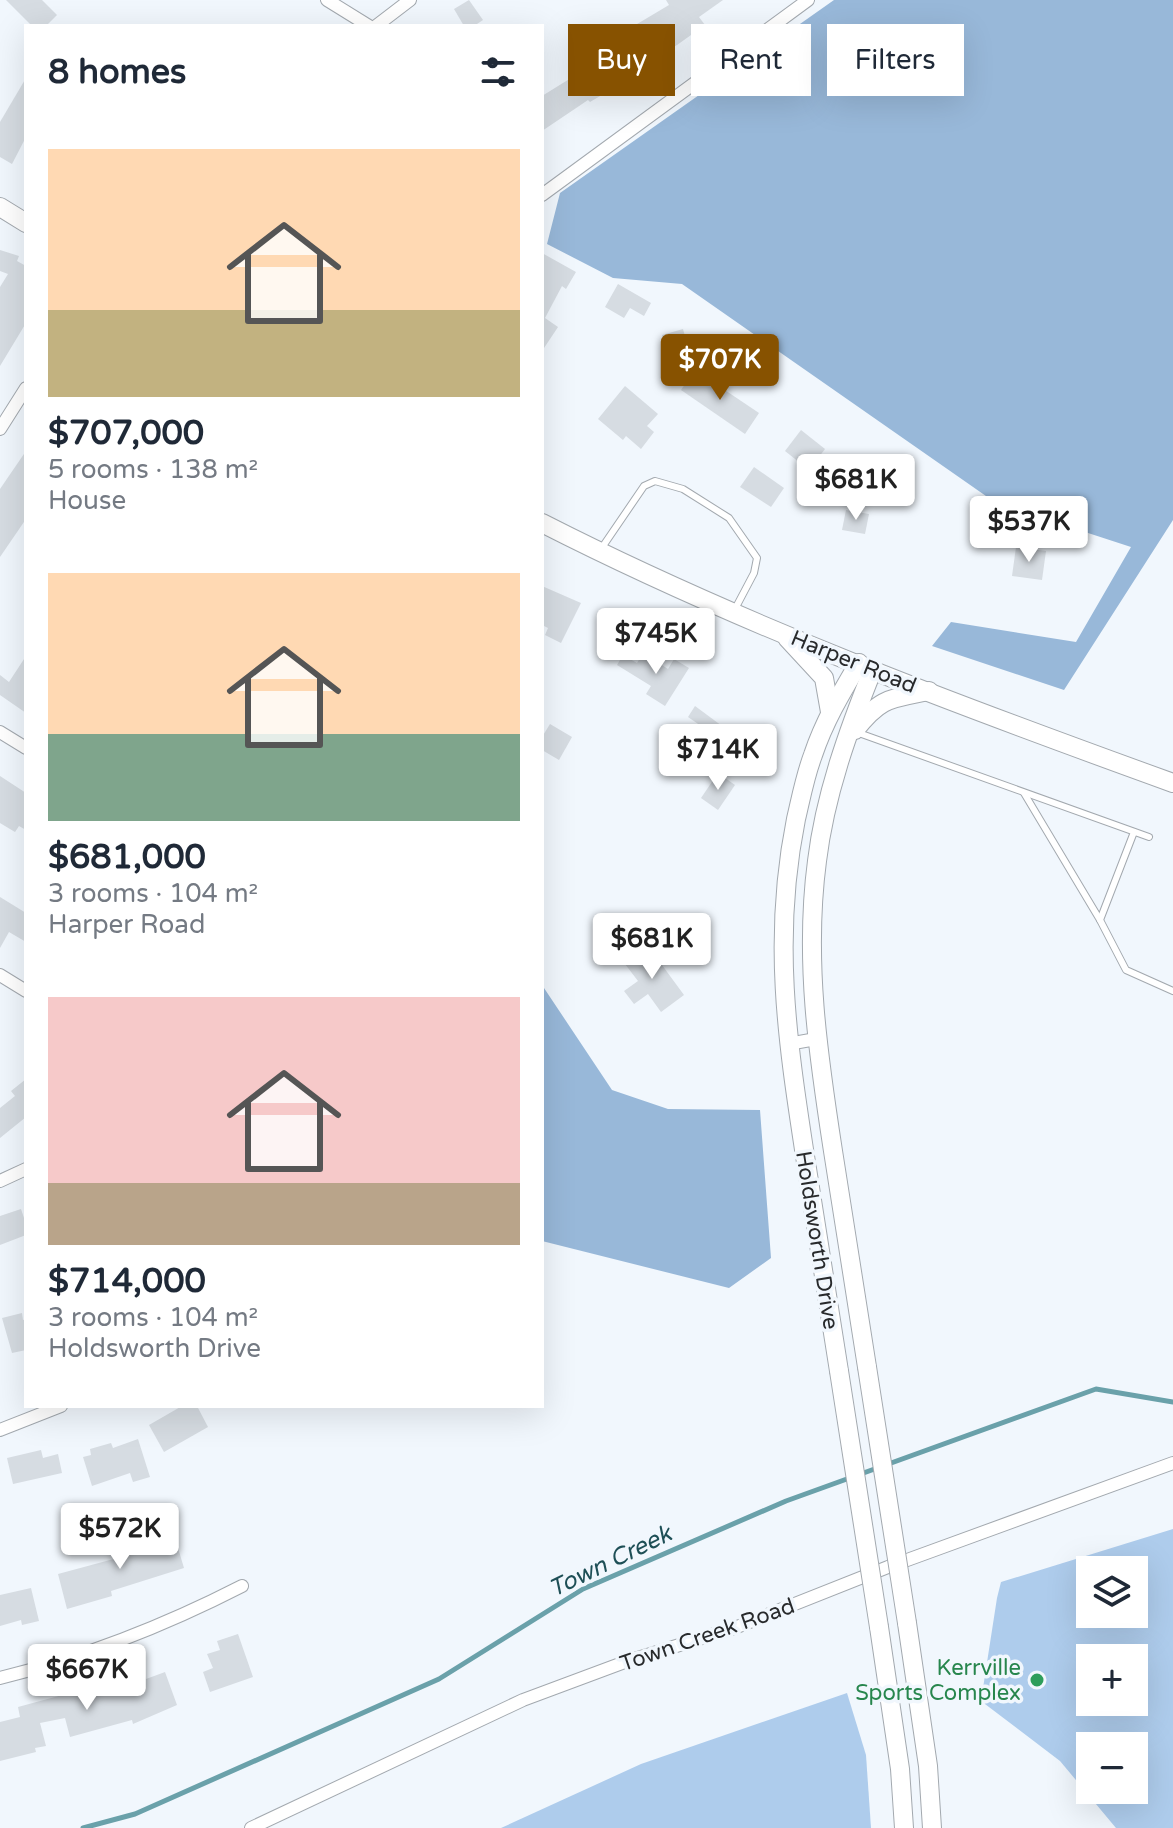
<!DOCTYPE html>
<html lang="en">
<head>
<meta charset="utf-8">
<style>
  body { margin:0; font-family:"Varela Round",sans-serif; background:#f2f2f3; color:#1f2937; height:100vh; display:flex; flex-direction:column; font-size:30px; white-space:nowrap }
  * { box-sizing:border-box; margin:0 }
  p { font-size:26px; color:#747a83 }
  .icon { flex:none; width:44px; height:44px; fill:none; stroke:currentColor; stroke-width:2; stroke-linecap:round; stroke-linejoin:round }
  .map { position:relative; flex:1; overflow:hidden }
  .details { position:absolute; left:24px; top:24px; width:520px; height:1384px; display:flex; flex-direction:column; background:#fff; border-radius:0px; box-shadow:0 8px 32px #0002 }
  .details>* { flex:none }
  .hud { position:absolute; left:568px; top:24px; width:484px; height:72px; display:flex; gap:16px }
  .buttons { position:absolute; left:1076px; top:1556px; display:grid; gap:16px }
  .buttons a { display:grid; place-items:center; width:72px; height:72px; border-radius:0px; background:#fff; box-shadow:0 8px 32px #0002; font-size:40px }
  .price { position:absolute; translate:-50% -68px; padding:0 18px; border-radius:8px; background:#fff; color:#222; font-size:26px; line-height:52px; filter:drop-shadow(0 2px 4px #0008) }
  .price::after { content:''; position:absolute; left:50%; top:48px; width:24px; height:18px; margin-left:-12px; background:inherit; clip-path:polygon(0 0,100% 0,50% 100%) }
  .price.current { background:#875200; color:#fff }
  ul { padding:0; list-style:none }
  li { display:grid; align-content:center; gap:16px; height:424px; padding:0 24px }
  li span { display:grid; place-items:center; height:248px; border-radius:0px; color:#555 }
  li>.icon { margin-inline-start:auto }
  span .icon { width:144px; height:144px; fill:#fffc; stroke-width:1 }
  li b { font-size:34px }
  h2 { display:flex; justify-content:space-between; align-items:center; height:96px; padding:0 24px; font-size:34px }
  .pill { padding:0 28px; border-radius:0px; background:#fff; box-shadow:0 8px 32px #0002; font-size:28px; line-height:72px }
  .pill.current { background:#875200; color:#fff }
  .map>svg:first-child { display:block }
  .green { fill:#aeccec; fill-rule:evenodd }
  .forest { fill:#98b8d9 }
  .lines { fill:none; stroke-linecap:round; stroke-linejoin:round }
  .stream { stroke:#6aa1aa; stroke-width:5 }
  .building { fill:#d6dce2 }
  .service-casing { stroke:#a3a9af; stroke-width:8 }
  .minor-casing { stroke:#a3a9af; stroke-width:14 }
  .secondary-casing { stroke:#a3a9af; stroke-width:20 }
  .service { stroke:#fff; stroke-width:6 }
  .minor { stroke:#fff; stroke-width:12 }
  .secondary { stroke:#fff; stroke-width:18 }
  .secondary-bridge-casing { stroke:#a3a9af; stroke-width:20; stroke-linecap:butt }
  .secondary-bridge { stroke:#fff; stroke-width:18 }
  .leisure-dot { fill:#2e9e5b; stroke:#f1f7fd; stroke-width:3 }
  .labels { text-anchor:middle; stroke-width:7; stroke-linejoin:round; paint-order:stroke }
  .street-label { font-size:22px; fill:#282a2c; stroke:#f1f7fd }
  .leisure-label { font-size:22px; fill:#27864d; stroke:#f1f7fd; text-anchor:end }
  .water-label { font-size:24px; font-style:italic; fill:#1e4f56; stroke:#f1f7fd }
</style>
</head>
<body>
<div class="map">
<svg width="1173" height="1828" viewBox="0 0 1173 1828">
  <rect width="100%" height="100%" fill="#f1f7fd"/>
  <g class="green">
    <path d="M1173 1529V1828H1116L1060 1761 981 1701 997 1598 1001 1582ZM1134 1570V1614H1090V1570ZM1090 1658H1134V1702H1090ZM1090 1746H1134V1790H1090Z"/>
    <polygon points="847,1693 866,1755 871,1828 501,1828 641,1764"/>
  </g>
  <g class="forest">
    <polygon points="834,0 1173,0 1173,520 1064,690 932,646 951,622 1076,642 1131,547 996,503 682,284 613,278 547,244 560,193"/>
    <polygon points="542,985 612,1090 668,1109 760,1110 771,1258 729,1288 542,1241"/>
  </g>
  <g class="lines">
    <polyline class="stream" points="83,1828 135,1814 439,1679 583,1589 786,1501 1096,1389 1173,1402"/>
  </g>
  <g class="building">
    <polygon points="6,0 42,0 57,15 46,26 32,26"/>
    <polygon points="469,0 483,20 474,26 464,26 454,9"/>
    <polygon points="666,0 723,0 699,17 705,25 677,45 662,54 657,46 637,58 622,33 669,5"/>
    <polygon points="603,47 611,62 617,58 629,79 590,102 588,100 542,131 542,96 592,65 586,57"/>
    <polygon points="26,78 26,137 12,164 0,157 0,122"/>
    <polygon points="0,250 19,256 17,261 26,266 26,323 0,366 0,287 8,274 0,271"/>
    <polygon points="542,253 576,272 566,289 562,286 545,318 558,327 542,351"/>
    <polygon points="618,284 651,303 644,316 630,308 624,318 605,307"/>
    <polygon points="683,329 691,358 671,364 662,335"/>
    <polygon points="695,370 759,413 745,434 681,390"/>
    <polygon points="625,386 658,414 647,426 654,432 641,449 626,436 623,440 598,419"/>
    <polygon points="801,430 825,449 809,470 785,451"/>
    <polygon points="26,451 26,519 0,557 0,489"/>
    <polygon points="754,467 784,488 771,507 740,487"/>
    <polygon points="846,510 869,514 865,534 842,530"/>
    <polygon points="1016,547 1046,551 1042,580 1012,576"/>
    <polygon points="542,586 581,603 561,643 545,635 548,628 542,625"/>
    <polygon points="643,653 668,669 674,659 689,668 665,706 646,694 651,686 617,665 623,655 637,663"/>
    <polygon points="26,656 26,713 0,695 0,675 9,682"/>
    <polygon points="695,706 741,740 731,756 700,735 704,728 688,717"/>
    <polygon points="550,724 572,737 559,760 542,750 542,737"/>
    <polygon points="718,773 735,785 718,810 701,798"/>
    <polygon points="0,776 26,793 26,830 19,826 15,832 0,823"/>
    <polygon points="0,897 26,913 26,942 9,932 0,948"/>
    <polygon points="648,946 684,995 661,1012 648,994 634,1004 624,991 638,981 625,964"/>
    <polygon points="26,1079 26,1117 0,1138 0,1108 15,1096 11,1091"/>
    <polygon points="21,1209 26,1224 26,1235 0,1245 0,1216"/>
    <polygon points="22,1313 23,1320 26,1319 26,1350 12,1353 2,1318"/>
    <polygon points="182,1406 197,1406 208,1427 164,1452 149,1425"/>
    <polygon points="138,1439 150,1477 133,1482 130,1473 92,1486 83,1457 91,1455 90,1449 111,1443 113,1448"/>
    <polygon points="41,1450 43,1458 58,1454 62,1473 13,1484 7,1458"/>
    <polygon points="129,1531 135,1550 175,1538 184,1568 111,1591 112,1596 67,1609 58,1574 121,1557 114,1536"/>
    <polygon points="31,1588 39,1621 22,1625 21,1620 0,1626 0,1595"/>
    <polygon points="238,1634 253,1677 210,1692 203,1672 213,1668 207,1654 220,1650 217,1641"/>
    <polygon points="143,1670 146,1679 165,1672 177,1705 133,1724 132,1720 70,1737 65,1718 40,1723 46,1746 35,1748 36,1752 0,1761 0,1722 20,1717 18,1707 77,1691 79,1697 120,1686 118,1678"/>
  </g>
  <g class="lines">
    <defs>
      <g id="service">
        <polyline points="601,549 644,486 655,481 683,489 729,518 757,558 754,573 735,609"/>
        <polyline points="856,732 1149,837"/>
        <polyline points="1024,793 1100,920"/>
        <polyline points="1134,832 1100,920 1126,970 1173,991"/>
      </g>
      <g id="minor">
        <polyline points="327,0 369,26"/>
        <polyline points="376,26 410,0"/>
        <polyline points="542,195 808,0"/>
        <polyline points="0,429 26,388"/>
        <polyline points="0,732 26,748"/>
        <polyline points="0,975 26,991"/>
        <polyline points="788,1044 816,1039"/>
        <polyline points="0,1181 26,1169"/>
        <polyline points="0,1430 61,1406"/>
        <path d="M0 1678C85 1657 164 1626 242 1586"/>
        <polyline points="251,1828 523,1700 625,1662 737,1627 888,1567 1173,1463"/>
      </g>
      <g id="secondary">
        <polyline points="0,207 26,223"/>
        <path d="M542 523C744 626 960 706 1173 783"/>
        <polyline points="787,638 824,678 830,712"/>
        <path d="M855 730C881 697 890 699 929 691"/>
        <path d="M867 1367C856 1295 844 1223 833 1151 818 1054 804 959 817 861 825 795 848 731 873 669"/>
        <path d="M839 1371C828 1300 817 1228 805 1156 787 1039 772 938 796 819 801 798 805 776 813 755 824 722 841 693 859 663"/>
        <polyline points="907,1623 928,1766 932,1828"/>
        <polyline points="879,1627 900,1769 904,1828"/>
      </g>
    </defs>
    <use href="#service" class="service-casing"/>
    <use href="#minor" class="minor-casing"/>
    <use href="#secondary" class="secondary-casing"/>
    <use href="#service" class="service"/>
    <use href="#minor" class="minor"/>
    <use href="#secondary" class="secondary"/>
    <defs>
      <g id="secondary-bridge">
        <polyline points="867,1367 907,1623"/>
        <polyline points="839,1371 879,1627"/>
      </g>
    </defs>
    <use href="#secondary-bridge" class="secondary-bridge-casing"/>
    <use href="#secondary-bridge" class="secondary-bridge"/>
  </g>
  <circle class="leisure-dot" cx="1037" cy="1680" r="8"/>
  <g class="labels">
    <g class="street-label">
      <text transform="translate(854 661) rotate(22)" y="8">Harper Road</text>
      <text transform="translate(818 1240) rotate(81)" y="8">Holdsworth Drive</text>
      <text transform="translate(707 1634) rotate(-19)" y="8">Town Creek Road</text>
    </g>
    <g class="leisure-label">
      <text x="1021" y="1675">Kerrville<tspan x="1021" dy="25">Sports Complex</tspan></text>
    </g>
    <g class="water-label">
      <text transform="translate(610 1561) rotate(-26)" y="8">Town Creek</text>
    </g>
  </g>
</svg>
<div class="buttons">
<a><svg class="icon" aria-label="layers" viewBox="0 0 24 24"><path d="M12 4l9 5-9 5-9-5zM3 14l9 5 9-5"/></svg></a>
<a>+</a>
<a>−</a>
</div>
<b class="price current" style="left:720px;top:402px">$707K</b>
<b class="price" style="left:856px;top:522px">$681K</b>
<b class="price" style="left:1029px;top:564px">$537K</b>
<b class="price" style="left:656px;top:676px">$745K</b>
<b class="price" style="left:718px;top:792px">$714K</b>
<b class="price" style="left:652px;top:981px">$681K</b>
<b class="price" style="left:120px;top:1571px">$572K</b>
<b class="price" style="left:87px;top:1712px">$667K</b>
<div class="hud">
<a class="pill current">Buy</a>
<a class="pill">Rent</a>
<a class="pill">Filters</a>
</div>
<section class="details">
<h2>8 homes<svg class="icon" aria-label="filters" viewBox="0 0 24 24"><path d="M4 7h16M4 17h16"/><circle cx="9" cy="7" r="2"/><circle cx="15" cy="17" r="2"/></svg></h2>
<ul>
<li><span style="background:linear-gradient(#ffd9b3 65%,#c2b280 0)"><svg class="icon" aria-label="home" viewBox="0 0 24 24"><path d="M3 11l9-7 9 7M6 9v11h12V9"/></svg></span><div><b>$707,000</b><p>5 rooms · 138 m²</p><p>House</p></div></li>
<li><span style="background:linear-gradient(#ffd9b3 65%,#7fa58c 0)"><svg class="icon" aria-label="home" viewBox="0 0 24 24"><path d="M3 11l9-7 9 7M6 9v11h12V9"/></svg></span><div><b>$681,000</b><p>3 rooms · 104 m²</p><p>Harper Road</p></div></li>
<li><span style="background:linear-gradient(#f6c9c9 75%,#b9a48a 0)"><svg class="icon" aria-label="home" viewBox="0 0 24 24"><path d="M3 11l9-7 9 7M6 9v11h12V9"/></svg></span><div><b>$714,000</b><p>3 rooms · 104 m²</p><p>Holdsworth Drive</p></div></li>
</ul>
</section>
</div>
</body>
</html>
